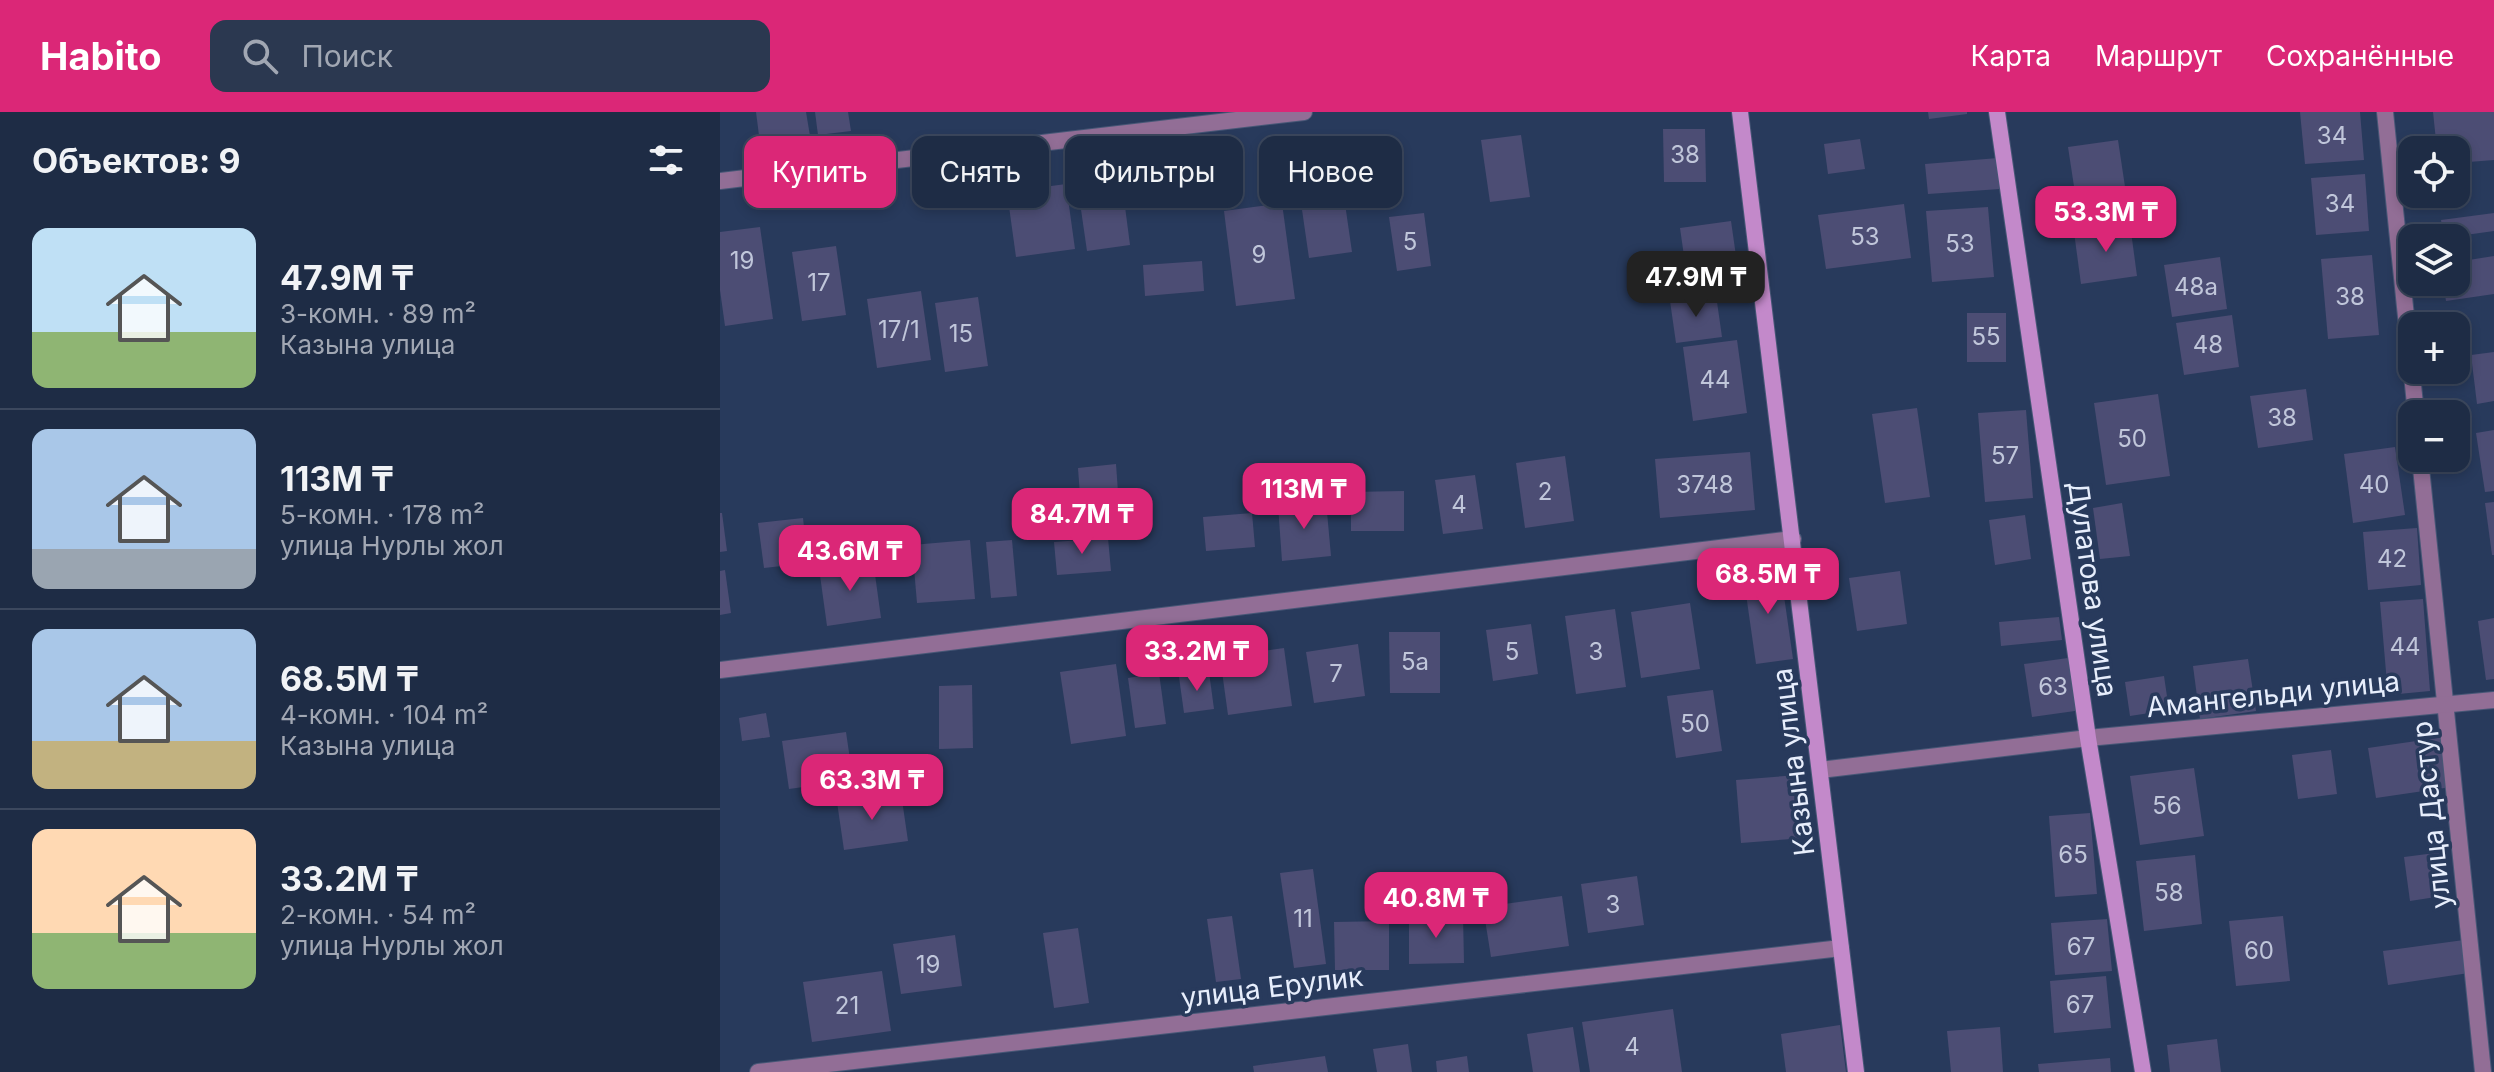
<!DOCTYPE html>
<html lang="ru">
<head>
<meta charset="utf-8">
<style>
  body { margin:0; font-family:Inter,sans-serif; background:#2b3850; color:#f1f3f6; height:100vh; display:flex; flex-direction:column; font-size:30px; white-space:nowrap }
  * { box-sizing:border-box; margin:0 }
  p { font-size:26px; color:#a1a7b3 }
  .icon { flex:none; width:44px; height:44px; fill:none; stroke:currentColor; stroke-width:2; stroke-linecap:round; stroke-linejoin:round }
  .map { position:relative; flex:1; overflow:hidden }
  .drawer { display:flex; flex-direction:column; background:#1e2c45; width:720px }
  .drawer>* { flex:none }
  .banner { position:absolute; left:24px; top:24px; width:760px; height:72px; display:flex; gap:16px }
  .fabs { position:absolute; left:1678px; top:24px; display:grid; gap:16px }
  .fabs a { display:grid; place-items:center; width:72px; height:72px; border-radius:16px; background:#1e2c45; box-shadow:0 4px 12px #0003,0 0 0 2px #3c485e; font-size:40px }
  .price { position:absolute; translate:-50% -68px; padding:0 18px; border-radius:16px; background:#db2777; color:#fff; font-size:26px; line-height:52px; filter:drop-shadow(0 2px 4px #0008) }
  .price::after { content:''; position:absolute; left:50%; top:48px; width:24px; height:18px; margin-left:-12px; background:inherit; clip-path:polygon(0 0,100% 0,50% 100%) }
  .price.active { background:#222; color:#fff }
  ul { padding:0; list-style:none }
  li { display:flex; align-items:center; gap:24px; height:200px; padding:0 32px }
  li+li { border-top:2px solid #3c485e }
  li span { display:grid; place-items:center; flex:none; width:224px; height:160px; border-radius:16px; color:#555 }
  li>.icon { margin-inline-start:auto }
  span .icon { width:96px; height:96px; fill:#fffc; stroke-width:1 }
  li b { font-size:34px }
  h2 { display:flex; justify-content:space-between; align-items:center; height:96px; padding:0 32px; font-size:34px }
  .chip { padding:0 28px; border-radius:16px; background:#1e2c45; box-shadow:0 4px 12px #0003,0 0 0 2px #3c485e; font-size:28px; line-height:72px }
  .chip.active { background:#db2777; color:#fff }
  header { display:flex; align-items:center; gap:48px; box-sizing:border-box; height:112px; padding:0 40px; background:#db2777; color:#fff }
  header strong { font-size:38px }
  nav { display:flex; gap:44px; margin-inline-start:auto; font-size:28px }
  .search { width:560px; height:72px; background:#2b3850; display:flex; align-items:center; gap:20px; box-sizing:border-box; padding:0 28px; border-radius:16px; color:#a1a7b3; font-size:30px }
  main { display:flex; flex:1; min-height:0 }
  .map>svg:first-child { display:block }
  .building { fill:#4c4d74 }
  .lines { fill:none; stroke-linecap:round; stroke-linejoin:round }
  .street-casing { stroke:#475776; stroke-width:18 }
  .secondary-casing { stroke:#475776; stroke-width:18 }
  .street { stroke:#926e96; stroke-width:16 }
  .secondary { stroke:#c389ca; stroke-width:16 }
  .labels { text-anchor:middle; stroke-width:7; stroke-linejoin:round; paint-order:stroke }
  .number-label { font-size:24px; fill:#c0c6da }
  .street-label { font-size:28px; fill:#e7eefc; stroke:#283a5c }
</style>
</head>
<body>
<header>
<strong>Habito</strong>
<div class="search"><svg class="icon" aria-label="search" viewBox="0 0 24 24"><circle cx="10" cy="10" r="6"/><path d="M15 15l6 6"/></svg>Поиск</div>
<nav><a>Карта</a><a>Маршрут</a><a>Сохранённые</a></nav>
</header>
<main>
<section class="drawer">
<h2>Объектов: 9<svg class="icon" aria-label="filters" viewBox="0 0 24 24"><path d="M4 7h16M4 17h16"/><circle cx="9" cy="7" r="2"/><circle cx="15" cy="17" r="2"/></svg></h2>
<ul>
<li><span style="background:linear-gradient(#bfe0f5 65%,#8fb573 0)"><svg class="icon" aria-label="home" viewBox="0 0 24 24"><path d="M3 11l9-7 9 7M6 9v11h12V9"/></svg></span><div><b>47.9M ₸</b><p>3-комн. · 89 m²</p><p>Казына улица</p></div></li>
<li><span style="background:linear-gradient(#a9c7e8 75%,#9aa5b1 0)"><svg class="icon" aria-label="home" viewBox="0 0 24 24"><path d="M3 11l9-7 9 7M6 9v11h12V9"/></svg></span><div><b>113M ₸</b><p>5-комн. · 178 m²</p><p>улица Нурлы жол</p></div></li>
<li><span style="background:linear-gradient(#a9c7e8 70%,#c2b280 0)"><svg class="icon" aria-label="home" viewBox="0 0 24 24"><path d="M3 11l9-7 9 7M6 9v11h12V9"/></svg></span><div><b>68.5M ₸</b><p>4-комн. · 104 m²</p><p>Казына улица</p></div></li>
<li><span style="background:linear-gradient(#ffd9b3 65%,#8fb573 0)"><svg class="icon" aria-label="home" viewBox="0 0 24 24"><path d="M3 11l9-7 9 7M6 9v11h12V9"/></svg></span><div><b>33.2M ₸</b><p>2-комн. · 54 m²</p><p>улица Нурлы жол</p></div></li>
</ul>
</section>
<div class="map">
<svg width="1774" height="960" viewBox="0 0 1774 960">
  <rect width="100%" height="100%" fill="#283a5c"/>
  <g class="building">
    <polygon points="36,0 86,0 90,24 40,31"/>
    <polygon points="95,0 128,0 131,19 98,23"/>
    <polygon points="1208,0 1247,0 1247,2 1209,7"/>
    <polygon points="1580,0 1640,0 1644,48 1585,52"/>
    <polygon points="1713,0 1774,0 1774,48 1736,51 1736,38 1717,38"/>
    <polygon points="943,17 985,17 986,70 944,70"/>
    <polygon points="801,23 810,85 770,90 761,28"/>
    <polygon points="1140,27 1145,57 1108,62 1104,32"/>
    <polygon points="1398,28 1407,88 1357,94 1348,35"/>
    <polygon points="1278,46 1280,77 1208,82 1205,52"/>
    <polygon points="1645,62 1649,119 1596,123 1591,66"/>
    <polygon points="401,64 410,133 367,139 357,70"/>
    <polygon points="622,71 632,140 589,146 579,77"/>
    <polygon points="346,72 355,137 296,145 287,80"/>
    <polygon points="562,91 575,187 516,194 504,99"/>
    <polygon points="1184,92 1191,146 1106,157 1098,103"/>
    <polygon points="1268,95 1274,165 1212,170 1206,99"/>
    <polygon points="704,101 711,154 677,159 669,105"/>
    <polygon points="1774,101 1774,119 1724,126 1721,108"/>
    <polygon points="1011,109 1019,165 968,172 960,116"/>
    <polygon points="1410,112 1417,164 1361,172 1354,120"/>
    <polygon points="40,115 53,207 5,214 0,178 0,120"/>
    <polygon points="116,134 126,203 82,209 72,140"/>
    <polygon points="1652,143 1659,223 1608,227 1601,147"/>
    <polygon points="1774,144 1774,182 1726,189 1723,170 1736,170 1736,150"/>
    <polygon points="1500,145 1507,197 1452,205 1444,153"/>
    <polygon points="482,149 484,179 425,184 423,153"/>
    <polygon points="201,179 211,248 157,256 147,187"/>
    <polygon points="996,183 1002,225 956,231 950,189"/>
    <polygon points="258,185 268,254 225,260 215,191"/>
    <rect x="1247" y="201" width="39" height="49"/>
    <polygon points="1512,203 1519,255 1464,263 1456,211"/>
    <polygon points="1017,228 1027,301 973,309 963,235"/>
    <polygon points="1774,240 1774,289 1757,292 1751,243"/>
    <polygon points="1586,277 1593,328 1538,336 1530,284"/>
    <polygon points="1438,282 1450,364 1386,373 1374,291"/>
    <polygon points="1197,296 1210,385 1165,391 1152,302"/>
    <polygon points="1306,298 1313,386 1265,390 1258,301"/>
    <polygon points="1774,318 1774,379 1765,380 1756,321"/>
    <polygon points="1675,335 1685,403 1633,411 1624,342"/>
    <polygon points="1030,340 1035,398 940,406 935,347"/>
    <polygon points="845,344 854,409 805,416 796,351"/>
    <polygon points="396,352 400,408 362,411 358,356"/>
    <polygon points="755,363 763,417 723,422 715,368"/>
    <polygon points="684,379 684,419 631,419 631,380"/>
    <polygon points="606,389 611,444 562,449 558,393"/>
    <polygon points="1774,390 1774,443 1772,443 1765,391"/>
    <polygon points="1402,391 1410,444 1380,447 1373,396"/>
    <polygon points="0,401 2,401 7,439 0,440"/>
    <polygon points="532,401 535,435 486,439 483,405"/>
    <polygon points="1305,403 1311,447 1275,453 1269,408"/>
    <polygon points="83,406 88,451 44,456 38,411"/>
    <polygon points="1697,416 1701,473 1648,478 1643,420"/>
    <polygon points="388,426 391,459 337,463 334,430"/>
    <polygon points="250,428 255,487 197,491 192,433"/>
    <polygon points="292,428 297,484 271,486 266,430"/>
    <polygon points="153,448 161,506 107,514 99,456"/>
    <polygon points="1060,456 1073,547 1036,552 1023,461"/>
    <polygon points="5,458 11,501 0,503 0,459"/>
    <polygon points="1180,459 1187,512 1137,519 1129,466"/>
    <polygon points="1703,487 1710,579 1668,583 1660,490"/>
    <polygon points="970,491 980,557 921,566 911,500"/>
    <polygon points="895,497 906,575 856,582 845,504"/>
    <polygon points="1339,505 1342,528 1281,534 1279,510"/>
    <polygon points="1774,506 1774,567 1766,568 1758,509"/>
    <polygon points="811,512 818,562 773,569 766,518"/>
    <polygon points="669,520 720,520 720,581 670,581"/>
    <polygon points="638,532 645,584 594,591 586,540"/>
    <polygon points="564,536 572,594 508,603 500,545"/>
    <polygon points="1355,545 1362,598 1312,605 1304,552"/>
    <polygon points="1528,547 1536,599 1480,607 1473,554"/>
    <polygon points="396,552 406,624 351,632 340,560"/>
    <polygon points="489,560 494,597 464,601 459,565"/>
    <polygon points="439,561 446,612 415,616 408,566"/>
    <polygon points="1444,564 1449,598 1410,604 1405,570"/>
    <polygon points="252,573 253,636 219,637 219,574"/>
    <polygon points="993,578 1002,639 956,646 947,584"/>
    <polygon points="46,601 50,625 22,629 19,606"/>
    <polygon points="126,620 133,668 69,677 62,629"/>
    <polygon points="1724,625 1731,675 1656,686 1648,636"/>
    <polygon points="1611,638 1617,682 1578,687 1572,643"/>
    <polygon points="1474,656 1484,724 1420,733 1410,664"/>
    <polygon points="1078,663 1084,726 1021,731 1016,668"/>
    <polygon points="181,681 188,729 124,738 117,690"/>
    <polygon points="1370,701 1377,782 1335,785 1329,704"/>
    <polygon points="1723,740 1729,783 1690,789 1684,745"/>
    <polygon points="1475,743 1482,812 1424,819 1416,749"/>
    <polygon points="593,757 606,852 574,856 560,761"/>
    <polygon points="917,764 924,813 868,821 861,772"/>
    <polygon points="842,784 849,834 771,845 763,795"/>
    <polygon points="743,803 744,851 689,852 689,804"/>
    <polygon points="512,804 521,867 496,870 487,807"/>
    <polygon points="1563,804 1570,869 1516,874 1509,809"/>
    <polygon points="1387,807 1392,859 1335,863 1331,811"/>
    <polygon points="669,809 669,858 615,858 614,810"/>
    <polygon points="358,816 369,891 334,896 323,821"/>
    <polygon points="235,823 242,874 181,882 173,832"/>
    <polygon points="1744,828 1749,861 1668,873 1663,839"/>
    <polygon points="162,859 171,919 92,930 83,870"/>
    <polygon points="1386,864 1391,916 1334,921 1330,869"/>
    <polygon points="953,897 962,960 870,960 862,910"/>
    <polygon points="1120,913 1126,960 1066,960 1061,922"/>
    <polygon points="853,915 860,960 813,960 807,922"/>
    <polygon points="1280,915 1283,960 1231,960 1227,919"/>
    <polygon points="1497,927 1501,960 1450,960 1447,933"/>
    <polygon points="688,932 692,960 657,960 653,937"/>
    <polygon points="605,944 608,960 534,960 533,954"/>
    <polygon points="747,944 749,960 717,960 716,949"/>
    <polygon points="1390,946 1391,960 1319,960 1318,952"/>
  </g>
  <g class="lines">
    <defs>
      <g id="street">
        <polyline points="1665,0 1696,302"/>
        <polyline points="0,69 584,0"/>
        <polyline points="1700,346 1763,960"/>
        <polyline points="0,558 1073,427"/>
        <polyline points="1100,658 1368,626 1774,588"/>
        <polyline points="38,960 1121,836"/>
      </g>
      <g id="secondary">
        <polyline points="1020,0 1136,960"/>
        <polyline points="1277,0 1368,626 1423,960"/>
      </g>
    </defs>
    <use href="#street" class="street-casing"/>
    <use href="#secondary" class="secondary-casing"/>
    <use href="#street" class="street"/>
    <use href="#secondary" class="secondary"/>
  </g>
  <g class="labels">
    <g class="number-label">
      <text x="1612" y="32">34</text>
      <text x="965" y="51">38</text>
      <text x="1620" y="100">34</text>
      <text x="1145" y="133">53</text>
      <text x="690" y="138">5</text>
      <text x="1240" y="140">53</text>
      <text x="539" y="151">9</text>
      <text x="22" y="157">19</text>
      <text x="99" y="179">17</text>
      <text x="1476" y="183">48а</text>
      <text x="1630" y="193">38</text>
      <text x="179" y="226">17/1</text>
      <text x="241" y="230">15</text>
      <text x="1266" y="233">55</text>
      <text x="1488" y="241">48</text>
      <text x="995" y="276">44</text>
      <text x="1562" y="314">38</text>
      <text x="1412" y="335">50</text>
      <text x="1285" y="352">57</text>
      <text x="985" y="381">3748</text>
      <text x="1654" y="381">40</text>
      <text x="825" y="388">2</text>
      <text x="739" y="401">4</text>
      <text x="1672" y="455">42</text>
      <text x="1685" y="543">44</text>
      <text x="792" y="548">5</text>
      <text x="876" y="548">3</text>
      <text x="695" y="558">5а</text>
      <text x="616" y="570">7</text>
      <text x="1333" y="583">63</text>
      <text x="975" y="620">50</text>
      <text x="1447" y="702">56</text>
      <text x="1353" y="751">65</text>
      <text x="1449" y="789">58</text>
      <text x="893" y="801">3</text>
      <text x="583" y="815">11</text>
      <text x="1361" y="843">67</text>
      <text x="1539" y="847">60</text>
      <text x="208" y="861">19</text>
      <text x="1360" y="901">67</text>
      <text x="127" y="902">21</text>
      <text x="912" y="943">4</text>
    </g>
    <g class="street-label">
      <text transform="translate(1373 477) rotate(82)" y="10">Дулатова улица</text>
      <text transform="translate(1553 582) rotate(-6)" y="10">Амангельди улица</text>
      <text transform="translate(1073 650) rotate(-97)" y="10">Казына улица</text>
      <text transform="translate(1711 703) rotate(-96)" y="10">улица Дастур</text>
      <text transform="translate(552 875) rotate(-7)" y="10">улица Ерулик</text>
    </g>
  </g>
</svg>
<div class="fabs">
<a><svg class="icon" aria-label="locate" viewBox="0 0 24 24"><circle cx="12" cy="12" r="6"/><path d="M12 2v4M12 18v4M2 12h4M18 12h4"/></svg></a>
<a><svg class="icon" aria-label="layers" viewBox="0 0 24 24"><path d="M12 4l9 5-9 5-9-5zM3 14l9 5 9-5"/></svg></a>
<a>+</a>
<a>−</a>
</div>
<b class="price" style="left:1386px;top:142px">53.3M ₸</b>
<b class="price active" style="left:976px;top:207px">47.9M ₸</b>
<b class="price" style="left:584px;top:419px">113M ₸</b>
<b class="price" style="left:362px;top:444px">84.7M ₸</b>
<b class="price" style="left:130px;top:481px">43.6M ₸</b>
<b class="price" style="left:1048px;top:504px">68.5M ₸</b>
<b class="price" style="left:477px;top:581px">33.2M ₸</b>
<b class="price" style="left:152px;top:710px">63.3M ₸</b>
<b class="price" style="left:716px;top:828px">40.8M ₸</b>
<div class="banner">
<a class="chip active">Купить</a>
<a class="chip">Снять</a>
<a class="chip">Фильтры</a>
<a class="chip">Новое</a>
</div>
</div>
</main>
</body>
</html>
